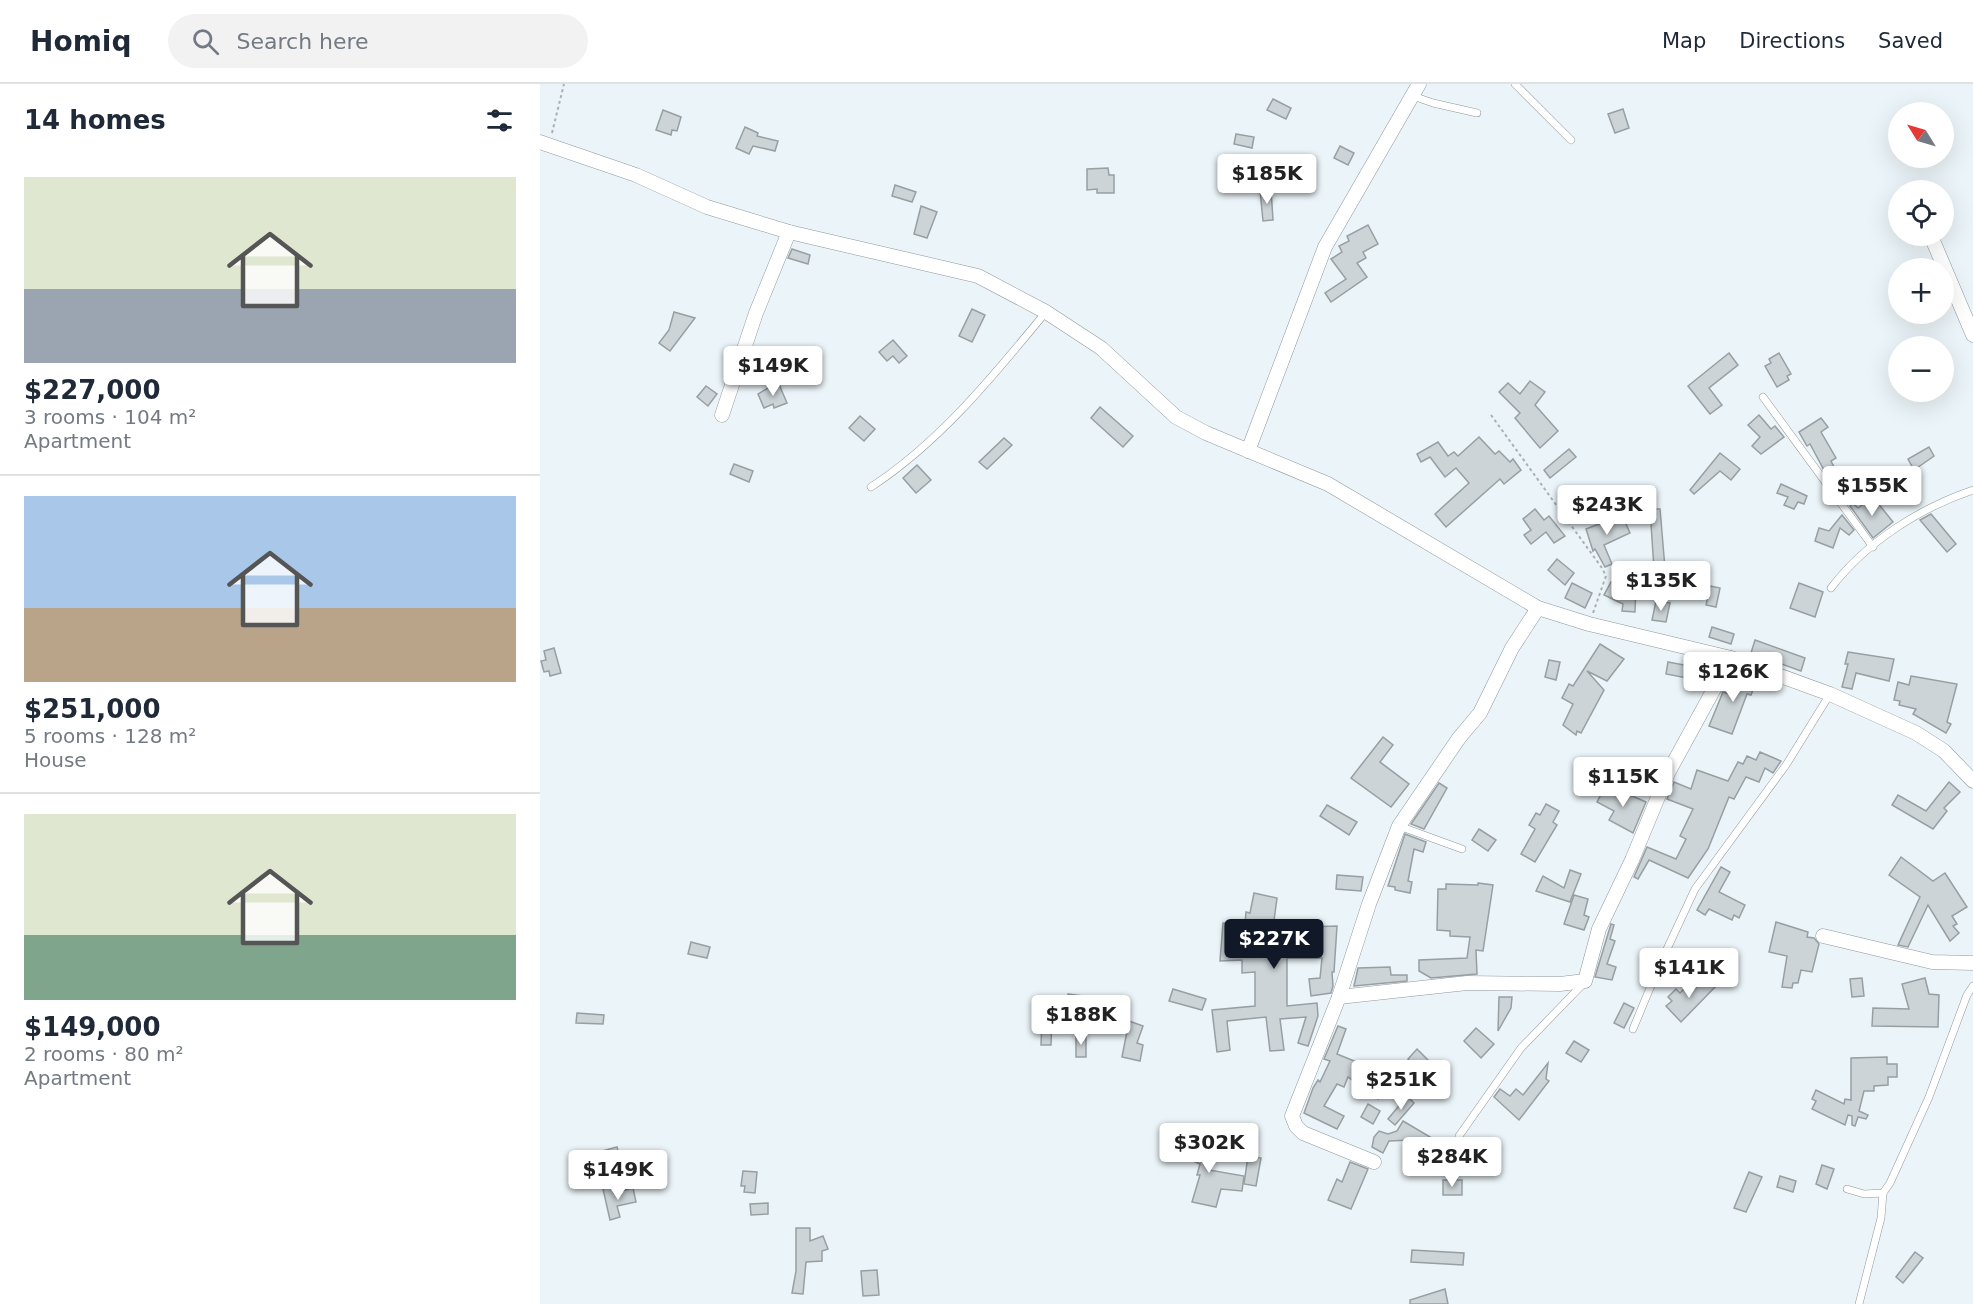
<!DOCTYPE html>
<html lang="en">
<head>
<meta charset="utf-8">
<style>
  body { margin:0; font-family:"DejaVu Sans",sans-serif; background:#f2f2f3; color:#1f2937; height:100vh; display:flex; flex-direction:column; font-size:22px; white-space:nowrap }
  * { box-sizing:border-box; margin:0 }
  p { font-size:20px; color:#747a83 }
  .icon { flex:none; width:33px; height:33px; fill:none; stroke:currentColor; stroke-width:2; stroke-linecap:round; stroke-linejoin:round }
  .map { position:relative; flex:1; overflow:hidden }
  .side { display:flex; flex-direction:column; background:#fff; width:540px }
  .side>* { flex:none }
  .needle { width:39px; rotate:307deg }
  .fabs { position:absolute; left:1348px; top:18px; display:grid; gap:12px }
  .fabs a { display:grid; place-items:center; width:66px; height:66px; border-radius:50%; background:#fff; box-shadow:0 6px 24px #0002; font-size:30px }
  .price { position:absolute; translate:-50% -51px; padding:0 14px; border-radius:6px; background:#fff; color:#222; font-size:20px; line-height:39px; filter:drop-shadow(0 2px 3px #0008) }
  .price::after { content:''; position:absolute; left:50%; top:36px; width:18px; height:14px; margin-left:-9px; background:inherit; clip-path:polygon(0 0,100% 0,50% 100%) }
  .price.selected { background:#111827; color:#fff }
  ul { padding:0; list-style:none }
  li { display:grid; align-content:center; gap:12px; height:318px; padding:0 24px }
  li+li { border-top:2px solid #e0e1e3 }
  li span { display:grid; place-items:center; height:186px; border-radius:0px; color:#555 }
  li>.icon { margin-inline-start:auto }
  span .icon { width:108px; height:108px; fill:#fffc; stroke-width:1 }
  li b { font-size:26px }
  h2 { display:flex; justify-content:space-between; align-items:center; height:72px; padding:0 24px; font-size:26px }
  header { display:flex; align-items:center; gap:36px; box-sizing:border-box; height:84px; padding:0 30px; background:#fff; border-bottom:2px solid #e0e1e3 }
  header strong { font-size:28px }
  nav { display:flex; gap:33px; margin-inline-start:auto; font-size:21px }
  .search { width:420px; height:54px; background:#f2f2f3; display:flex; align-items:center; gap:15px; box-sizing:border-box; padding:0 21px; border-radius:33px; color:#747a83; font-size:22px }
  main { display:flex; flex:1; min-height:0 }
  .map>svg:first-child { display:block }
  .building { fill:#ccd4d8; stroke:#979fa3; stroke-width:1.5 }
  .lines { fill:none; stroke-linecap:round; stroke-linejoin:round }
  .lane-casing { stroke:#90989c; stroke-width:8 }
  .street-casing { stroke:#90989c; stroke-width:15 }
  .path { stroke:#aab1b4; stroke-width:2; stroke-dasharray:3 3; stroke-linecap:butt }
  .lane { stroke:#fff; stroke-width:7 }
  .street { stroke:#fff; stroke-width:14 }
</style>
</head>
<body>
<header>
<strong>Homiq</strong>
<div class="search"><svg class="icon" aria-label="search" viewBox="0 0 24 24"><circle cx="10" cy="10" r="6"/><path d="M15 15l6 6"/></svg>Search here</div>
<nav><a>Map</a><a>Directions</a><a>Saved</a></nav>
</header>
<main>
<section class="side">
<h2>14 homes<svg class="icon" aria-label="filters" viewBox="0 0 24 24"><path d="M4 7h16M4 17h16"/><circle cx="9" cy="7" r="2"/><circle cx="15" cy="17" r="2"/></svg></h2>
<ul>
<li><span style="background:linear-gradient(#dfe7d0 60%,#9aa5b1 0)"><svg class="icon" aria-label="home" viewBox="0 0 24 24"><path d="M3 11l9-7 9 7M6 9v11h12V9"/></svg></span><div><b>$227,000</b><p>3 rooms · 104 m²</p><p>Apartment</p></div></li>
<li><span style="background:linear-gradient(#a9c7e8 60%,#b9a48a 0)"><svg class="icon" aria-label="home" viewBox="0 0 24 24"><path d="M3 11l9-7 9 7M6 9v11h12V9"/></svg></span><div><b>$251,000</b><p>5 rooms · 128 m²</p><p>House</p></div></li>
<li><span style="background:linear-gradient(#dfe7d0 65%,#7fa58c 0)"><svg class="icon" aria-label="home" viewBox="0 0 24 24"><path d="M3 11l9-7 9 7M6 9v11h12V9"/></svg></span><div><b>$149,000</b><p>2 rooms · 80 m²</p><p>Apartment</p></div></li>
</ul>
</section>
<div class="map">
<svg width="1433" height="1220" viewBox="0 0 1433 1220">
  <rect width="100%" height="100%" fill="#ebf4f8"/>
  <g class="building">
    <polygon points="733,15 751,24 746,35 727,26"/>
    <polygon points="1083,25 1089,44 1075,49 1068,30"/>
    <polygon points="123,26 141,33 137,47 132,46 131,51 116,46"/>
    <polygon points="205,43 218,49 217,52 238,57 235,67 213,62 209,70 196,64"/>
    <polygon points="696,50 714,53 712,64 694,60"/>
    <polygon points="800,62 814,69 808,81 794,74"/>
    <polygon points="750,77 765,85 758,99 742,90"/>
    <polygon points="568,84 569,91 574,91 574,109 557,109 557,105 547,106 547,85"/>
    <polygon points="355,101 376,108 372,118 352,112"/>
    <polygon points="731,105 733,136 723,137 720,106"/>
    <polygon points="381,122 397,128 387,154 374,150"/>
    <polygon points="828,141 838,160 823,168 826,174 817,179 827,193 791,218 785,209 806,195 791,175 802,168 799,162 809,157 807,152"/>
    <polygon points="252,165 270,171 268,180 248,174"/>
    <polygon points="432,225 445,231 432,258 419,252"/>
    <polygon points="134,228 155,234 130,267 119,259 129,246"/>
    <polygon points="353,256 367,272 359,279 353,272 347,277 339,268"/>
    <polygon points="1189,269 1198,281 1169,304 1182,321 1170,330 1148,302"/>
    <polygon points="1239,269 1251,290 1247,292 1249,296 1237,303 1225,282 1231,279 1229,275"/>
    <polygon points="990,297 1005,308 995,321 1018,347 1000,364 975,334 980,329 959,308 968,299 980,310"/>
    <polygon points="238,298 247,319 234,324 233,320 224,324 218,310"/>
    <polygon points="166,302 177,310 168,322 157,313"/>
    <polygon points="560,323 593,352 583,363 551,334"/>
    <polygon points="1219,331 1231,345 1235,342 1244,353 1221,370 1212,362 1220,353 1208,341"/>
    <polygon points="320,332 335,345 324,357 309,344"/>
    <polygon points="1281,334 1288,343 1281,348 1296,374 1291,377 1294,383 1285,388 1270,360 1267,362 1259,348"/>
    <polygon points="939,353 955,370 959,367 970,378 973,375 981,386 964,400 960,395 906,443 895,430 929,399 916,384 905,393 890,373 881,378 877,370 898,358 908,372 914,368 918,372"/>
    <polygon points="464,354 472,361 447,385 439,378"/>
    <polygon points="1389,363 1394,372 1374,386 1368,375"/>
    <polygon points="1029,365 1036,373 1010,394 1004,386"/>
    <polygon points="1180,369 1200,385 1191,396 1180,387 1154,410 1150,406"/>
    <polygon points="194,380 213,387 209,398 190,390"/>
    <polygon points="377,381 391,396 376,409 363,394"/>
    <polygon points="1241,400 1267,412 1264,420 1258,418 1254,425 1244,421 1248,413 1237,409"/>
    <polygon points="1333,413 1353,438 1333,454 1310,422 1313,419 1318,424"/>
    <polygon points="995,425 1004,436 1009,432 1025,452 1014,459 1006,448 991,460 984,451 991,446 983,435"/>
    <polygon points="1110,425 1120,425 1125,484 1114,485"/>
    <polygon points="1391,430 1416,460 1407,468 1380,436"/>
    <polygon points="1082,431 1090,449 1064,461 1072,480 1065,483 1055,465 1053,467 1046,445"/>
    <polygon points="1302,431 1314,446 1309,451 1300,444 1293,464 1275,457 1279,444 1289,447"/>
    <polygon points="1017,475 1034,489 1025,501 1008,486"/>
    <polygon points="1084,496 1096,496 1095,528 1082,527 1083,520 1064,511 1071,498 1084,504"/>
    <polygon points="1032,499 1052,509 1045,524 1025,514"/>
    <polygon points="1259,499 1283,508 1275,533 1250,524"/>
    <polygon points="1170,502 1180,504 1176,523 1166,521"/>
    <polygon points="1116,517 1130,519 1126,538 1112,536"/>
    <polygon points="1172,543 1194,550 1191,560 1169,553"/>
    <polygon points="1215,556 1265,574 1261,587 1211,569"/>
    <polygon points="1060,560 1084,575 1067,597 1047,587 1064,606 1041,649 1037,647 1036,651 1023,641 1033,620 1022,614 1029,600 1033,602"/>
    <polygon points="14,564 21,589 10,592 9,587 4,588 1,577 6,576 4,567"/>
    <polygon points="1308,568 1354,575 1349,597 1316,589 1312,605 1302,603 1308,580 1305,580"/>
    <polygon points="1009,576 1020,578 1016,596 1005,593"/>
    <polygon points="1128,578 1155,583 1152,595 1126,590"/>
    <polygon points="1196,588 1217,595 1211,611 1207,610 1192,650 1169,642 1183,608 1189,610"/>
    <polygon points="1371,592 1417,600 1407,638 1411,640 1406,649 1373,630 1376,625 1359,621 1360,617 1354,616 1358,598 1369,601"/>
    <polygon points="843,653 853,661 840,678 869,700 851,723 811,694"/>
    <polygon points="1220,668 1241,677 1233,689 1225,684 1219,698 1206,693 1194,715 1189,713 1168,765 1148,794 1109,776 1098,795 1094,793 1107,763 1136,775 1146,755 1140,752 1153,725 1127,715 1134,698 1151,705 1157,686 1188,697 1198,678 1203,680 1207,672 1216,676"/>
    <polygon points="1409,698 1420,708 1404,724 1407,727 1393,745 1352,721 1358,711 1386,727"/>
    <polygon points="899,699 907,704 884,745 871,740"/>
    <polygon points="1064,705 1074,710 1076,705 1106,718 1093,749 1069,736 1074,727 1057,718"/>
    <polygon points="1006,720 1019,727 1013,738 1017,741 995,778 981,770 995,745 989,741 996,729 1000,731"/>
    <polygon points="787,721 817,738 809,751 780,732"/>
    <polygon points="939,745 956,756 948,767 932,756"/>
    <polygon points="865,750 886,758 883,768 874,765 868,797 872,798 870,809 855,806 855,803 848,802"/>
    <polygon points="1361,773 1393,797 1405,789 1427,823 1412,832 1417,840 1413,842 1419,849 1410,857 1388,821 1368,863 1358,861 1380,813 1349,791"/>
    <polygon points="1181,783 1190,788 1179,808 1205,821 1199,834 1194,831 1192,836 1169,825 1165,831 1157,826"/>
    <polygon points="1030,786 1041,790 1030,818 996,807 1003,792 1024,804"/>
    <polygon points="797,791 823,793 821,807 796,805"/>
    <polygon points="938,799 953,801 943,867 936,866 937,890 891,894 879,887 879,876 927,874 930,853 910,852 910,847 897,846 898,805 906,805 906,800 938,801"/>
    <polygon points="714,809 737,814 733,844 797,842 794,888 792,888 793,902 791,909 771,912 769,895 780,894 782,874 747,874 747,922 777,919 778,932 768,962 758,959 766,933 740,935 744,966 730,967 726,933 687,937 690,966 677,968 672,926 715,922 715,888 702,889 702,876 680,877 683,839 705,840 706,828 710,829"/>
    <polygon points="1034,811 1048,815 1044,831 1049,833 1044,846 1024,840"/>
    <polygon points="1236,838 1268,848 1267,853 1274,854 1279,860 1272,888 1261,886 1258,899 1253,899 1252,904 1242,903 1247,872 1229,868"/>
    <polygon points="1071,840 1074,841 1070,855 1075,857 1067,880 1076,883 1072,896 1055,893"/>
    <polygon points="151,858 170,863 167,874 148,870"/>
    <polygon points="850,883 851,891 867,891 867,897 814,902 818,884"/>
    <polygon points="1168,892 1177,901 1141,938 1126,922 1132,917 1128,913 1136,905 1140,909 1145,904 1150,909"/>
    <polygon points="1322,894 1324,912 1312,913 1310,895"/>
    <polygon points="1385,894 1389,910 1399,911 1398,943 1332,942 1333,924 1369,925 1362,900"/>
    <polygon points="633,905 666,915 662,926 629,917"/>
    <polygon points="528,910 558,914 556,924 527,919"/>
    <polygon points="959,913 972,913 971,924 958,947"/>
    <polygon points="1084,919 1094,924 1084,944 1074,939"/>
    <polygon points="37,929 64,931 63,940 36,939"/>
    <polygon points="502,932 512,932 511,961 501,961"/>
    <polygon points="589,937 603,942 597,959 603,961 600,977 582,973"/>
    <polygon points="798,942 806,945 797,970 819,979 848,1001 838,1015 808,993 804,1003 797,1000 784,1022 804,1032 797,1045 764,1029 773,1004 778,996 780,998 790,977 784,975"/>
    <polygon points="936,944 954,960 941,974 924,957"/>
    <rect x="536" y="952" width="10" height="21"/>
    <polygon points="1034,957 1049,966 1041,978 1026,969"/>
    <polygon points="877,965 889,977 879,986 868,975"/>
    <polygon points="1347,973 1347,980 1357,980 1357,993 1348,993 1348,1001 1334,1002 1334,1007 1324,1007 1319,1027 1328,1031 1326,1035 1318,1033 1315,1042 1312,1041 1312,1032 1308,1031 1305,1041 1272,1025 1276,1017 1272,1015 1276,1006 1304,1020 1305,1015 1311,1016 1311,974"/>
    <polygon points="1008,979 1006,995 1009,997 979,1036 954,1013 960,1005 970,1012 976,1005 983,1011"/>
    <polygon points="867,1012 874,1019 855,1041 848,1035"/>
    <polygon points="828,1020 840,1027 833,1040 821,1033"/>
    <polygon points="863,1037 907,1063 899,1076 871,1056 849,1057 843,1069 832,1063 834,1053 839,1047 848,1050 857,1047"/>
    <polygon points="648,1050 662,1056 660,1061 676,1067 669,1086 704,1092 702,1107 681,1105 676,1123 652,1118 660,1091 657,1091 660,1080 639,1071"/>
    <polygon points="77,1063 80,1074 66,1079 62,1067"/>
    <polygon points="708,1072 721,1074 716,1102 704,1100"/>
    <polygon points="810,1078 828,1085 811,1125 788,1116 797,1095 802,1098"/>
    <polygon points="1282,1081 1294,1085 1287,1105 1276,1100"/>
    <polygon points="203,1087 217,1088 215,1109 204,1108 205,1102 201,1102"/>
    <polygon points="1209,1088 1222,1093 1206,1128 1194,1124"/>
    <polygon points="1240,1092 1256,1097 1253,1108 1237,1103"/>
    <rect x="903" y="1096" width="19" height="15"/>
    <polygon points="72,1103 74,1109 93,1104 96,1118 77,1122 80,1133 70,1136 63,1105"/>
    <polygon points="228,1119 228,1130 211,1131 210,1120"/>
    <polygon points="256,1144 270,1144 270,1157 283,1152 288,1165 282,1167 282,1177 266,1178 263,1210 252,1209 256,1187"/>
    <polygon points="872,1166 924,1169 923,1181 871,1178"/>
    <polygon points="1375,1168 1383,1174 1363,1199 1356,1193"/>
    <polygon points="337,1186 339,1211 323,1212 321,1187"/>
    <polygon points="905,1205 908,1220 870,1220 870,1216"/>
  </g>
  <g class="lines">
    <defs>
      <g id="lane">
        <polyline points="975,0 1031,56"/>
        <polyline points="873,12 893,19 937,29"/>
        <polyline points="1223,313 1333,463"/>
        <path d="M331 403C400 358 454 291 506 228"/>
        <path d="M1291 504C1326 458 1380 424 1433 406"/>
        <polyline points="859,742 922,765"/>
        <polyline points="1093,945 1120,880 1155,805 1246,681 1290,610"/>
        <polyline points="919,1052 981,964 1044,899"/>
        <polyline points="1307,1105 1324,1110 1343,1109 1350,1099 1389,1013 1427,911 1433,902"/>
        <polyline points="1319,1220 1341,1134 1343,1109"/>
      </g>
      <g id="street">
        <polyline points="0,58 96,91 167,123 249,148 438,192 506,228 561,264 636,333 666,349 788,400 998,524 1049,540 1191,574 1290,610 1376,649 1404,667 1433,697"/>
        <polyline points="1391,152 1433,251"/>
        <polyline points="182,331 216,229 249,148"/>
        <polyline points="708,367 785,163 879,0"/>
        <polyline points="1283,852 1392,878 1433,879"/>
        <polyline points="799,913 927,899 1020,900 1045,897 1059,845 1092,776 1128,689 1191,574"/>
        <polyline points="834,1078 763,1049 756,1042 752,1032 799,913 829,820 859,742 919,654 940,629 972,564 998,524"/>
      </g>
    </defs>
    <use href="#lane" class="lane-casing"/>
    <use href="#street" class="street-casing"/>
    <g class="path">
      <polyline points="12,49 24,0"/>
      <polyline points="951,331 1062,484 1066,492 1053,529"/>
    </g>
    <use href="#lane" class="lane"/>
    <use href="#street" class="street"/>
  </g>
</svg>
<div class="fabs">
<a><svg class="needle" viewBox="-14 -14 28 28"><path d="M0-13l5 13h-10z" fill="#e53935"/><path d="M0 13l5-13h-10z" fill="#747a83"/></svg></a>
<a><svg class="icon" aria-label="locate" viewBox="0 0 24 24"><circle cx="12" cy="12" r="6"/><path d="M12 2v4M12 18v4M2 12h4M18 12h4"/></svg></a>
<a>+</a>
<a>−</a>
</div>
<b class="price" style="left:727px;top:121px">$185K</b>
<b class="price" style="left:233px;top:313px">$149K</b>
<b class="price" style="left:1332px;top:433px">$155K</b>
<b class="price" style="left:1067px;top:452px">$243K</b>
<b class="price" style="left:1121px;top:528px">$135K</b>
<b class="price" style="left:1193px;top:619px">$126K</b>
<b class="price" style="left:1083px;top:724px">$115K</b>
<b class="price selected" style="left:734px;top:886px">$227K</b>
<b class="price" style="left:1149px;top:915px">$141K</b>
<b class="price" style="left:541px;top:962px">$188K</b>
<b class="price" style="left:861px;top:1027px">$251K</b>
<b class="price" style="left:669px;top:1090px">$302K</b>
<b class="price" style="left:912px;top:1104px">$284K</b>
<b class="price" style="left:78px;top:1117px">$149K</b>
</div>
</main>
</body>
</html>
